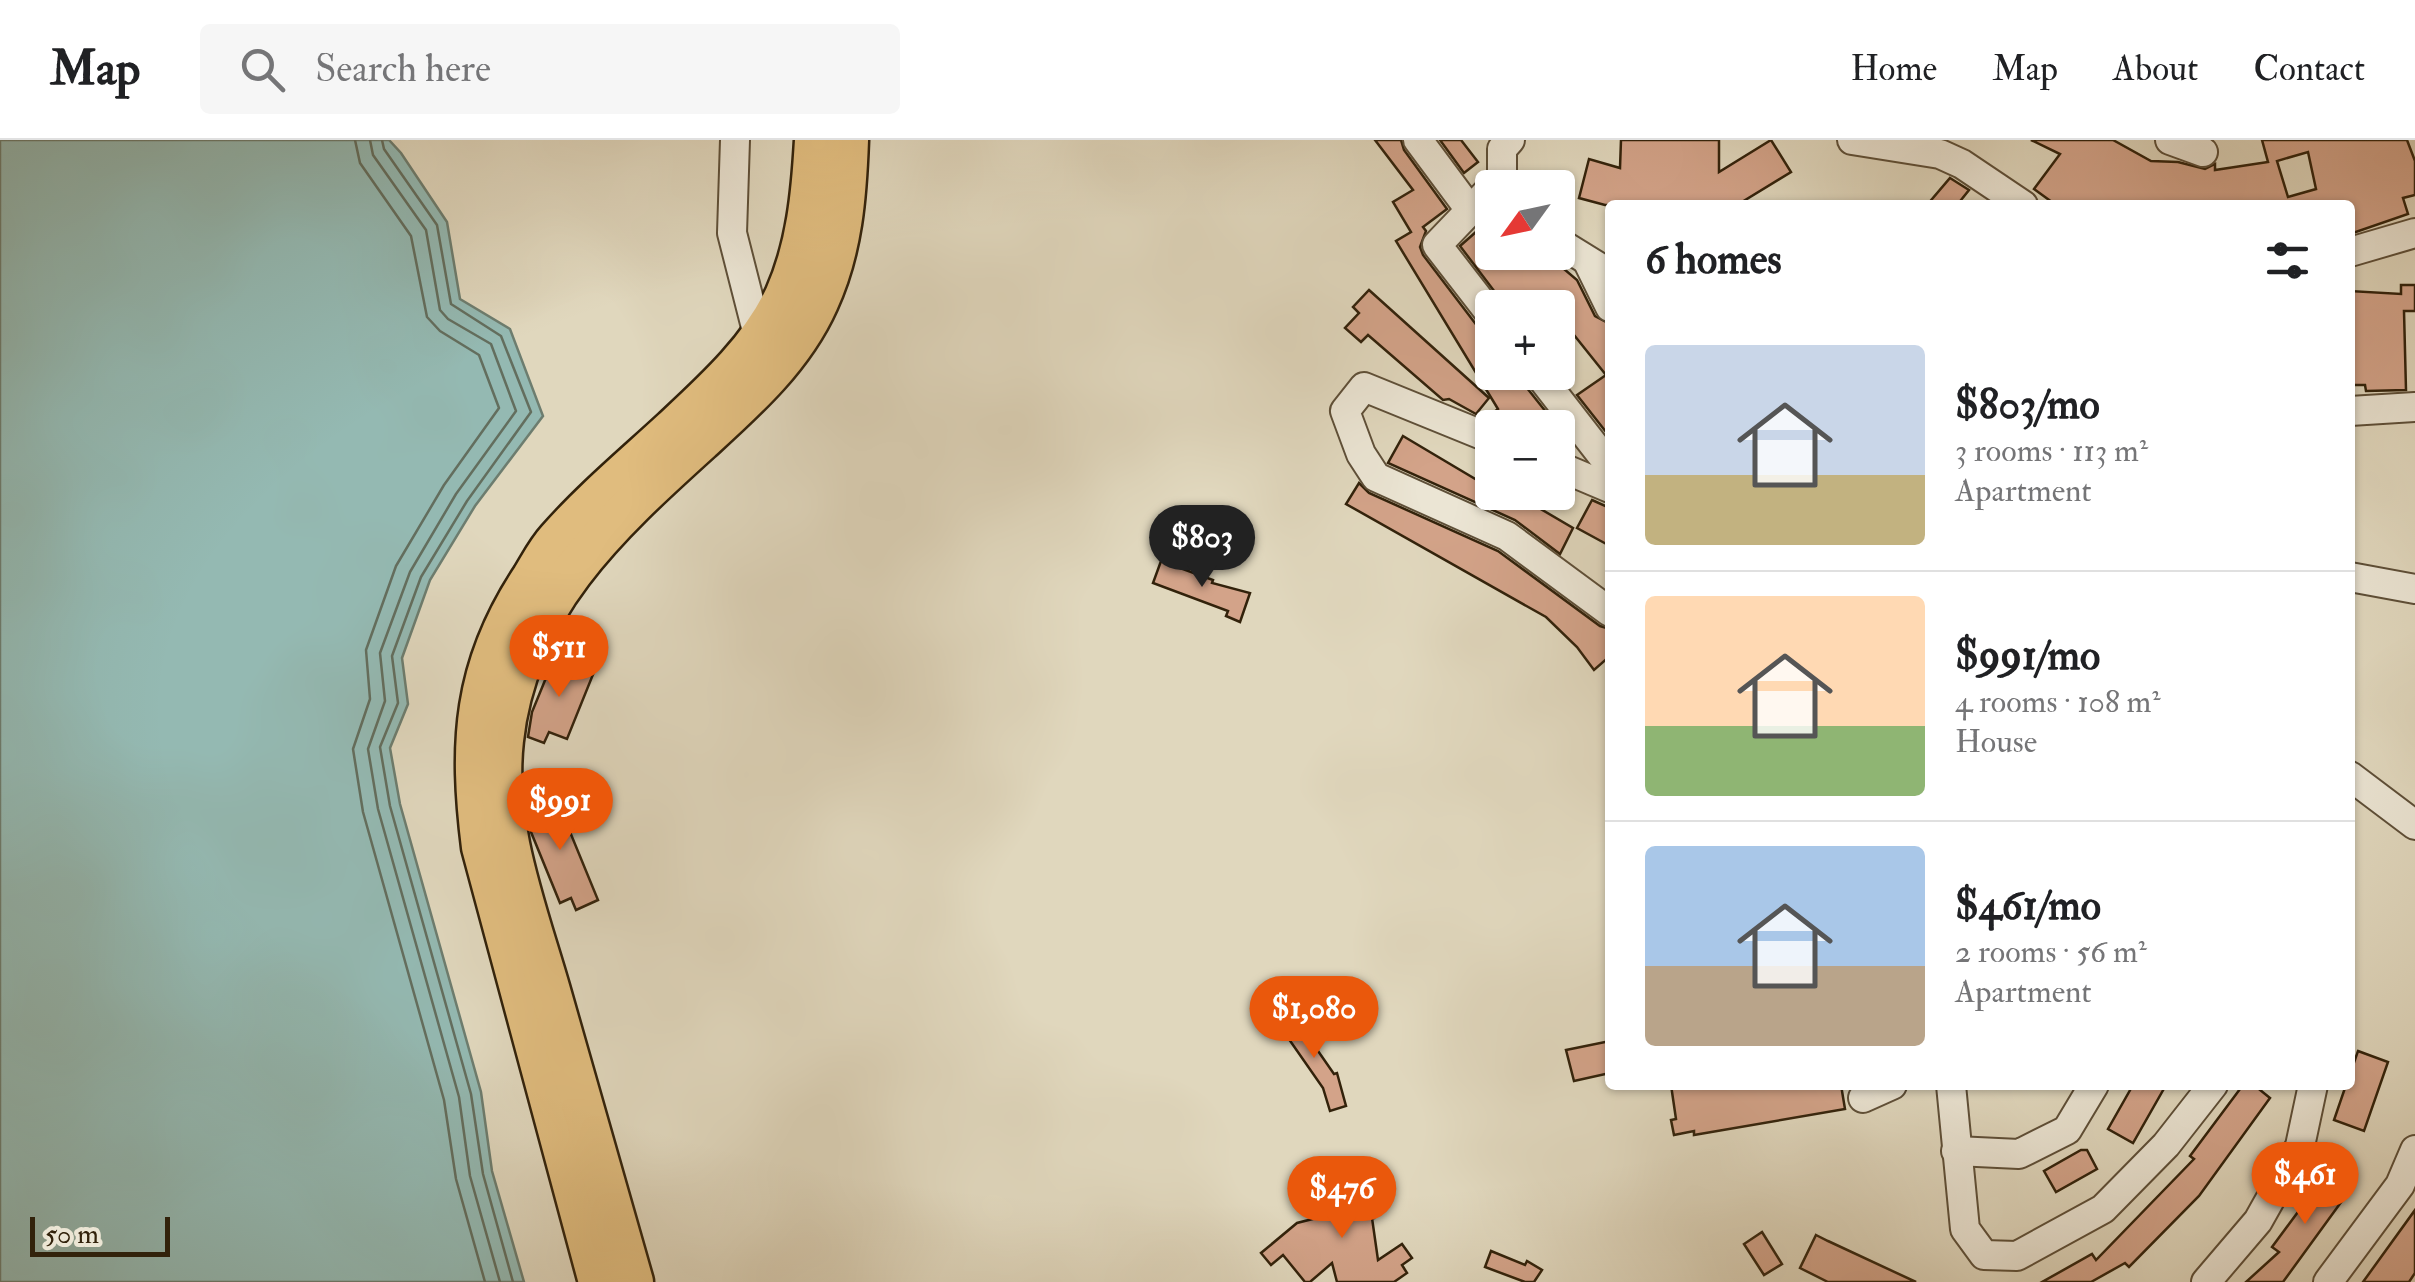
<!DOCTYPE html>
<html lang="en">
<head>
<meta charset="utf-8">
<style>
  body { margin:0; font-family:"IM FELL Double Pica",serif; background:#f6f6f6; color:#202124; height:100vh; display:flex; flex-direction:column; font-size:38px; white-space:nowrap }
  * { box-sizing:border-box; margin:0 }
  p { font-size:32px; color:#757577 }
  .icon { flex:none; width:55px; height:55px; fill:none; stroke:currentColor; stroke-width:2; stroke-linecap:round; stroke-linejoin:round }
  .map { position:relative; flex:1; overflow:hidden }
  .sheet { position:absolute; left:1605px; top:60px; width:750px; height:890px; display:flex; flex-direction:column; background:#fff; border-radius:10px; box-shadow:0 2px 8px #0004 }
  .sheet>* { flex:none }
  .needle { width:65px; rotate:237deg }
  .buttons { position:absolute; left:1475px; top:30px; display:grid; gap:20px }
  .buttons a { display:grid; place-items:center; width:100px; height:100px; border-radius:10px; background:#fff; box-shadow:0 2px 8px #0004; font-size:50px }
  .scale { position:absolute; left:30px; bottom:25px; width:140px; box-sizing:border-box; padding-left:10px; border:5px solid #32220b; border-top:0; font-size:28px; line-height:35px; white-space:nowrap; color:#32220b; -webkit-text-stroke:8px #ebe5d4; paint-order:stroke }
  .price { position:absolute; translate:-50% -85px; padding:0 22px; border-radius:35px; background:#ea580c; color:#fff; font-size:32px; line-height:65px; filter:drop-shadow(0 2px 5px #0008) }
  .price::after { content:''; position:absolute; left:50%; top:60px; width:30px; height:22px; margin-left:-15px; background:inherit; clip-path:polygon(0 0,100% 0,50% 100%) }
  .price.current { background:#222; color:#fff }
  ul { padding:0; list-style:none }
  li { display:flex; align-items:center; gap:30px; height:250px; padding:0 40px }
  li+li { border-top:2px solid #e0e0e0 }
  li span { display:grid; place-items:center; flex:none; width:280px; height:200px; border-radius:10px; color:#555 }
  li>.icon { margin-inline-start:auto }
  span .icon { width:120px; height:120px; fill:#fffc; stroke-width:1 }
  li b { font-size:42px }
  h2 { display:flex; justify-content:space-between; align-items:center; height:120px; padding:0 40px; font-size:42px }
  header { display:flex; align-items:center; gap:60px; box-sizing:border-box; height:140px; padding:0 50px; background:#fff; border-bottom:2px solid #e0e0e0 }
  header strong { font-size:48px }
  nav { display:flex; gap:55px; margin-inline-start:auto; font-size:35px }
  .search { width:700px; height:90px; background:#f6f6f6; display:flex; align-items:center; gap:25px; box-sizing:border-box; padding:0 35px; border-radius:10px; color:#757577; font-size:38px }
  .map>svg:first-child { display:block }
  .water { fill:#94b9b2; stroke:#6d7d6f; stroke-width:2.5 }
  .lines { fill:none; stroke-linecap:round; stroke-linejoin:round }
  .shore { stroke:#636e5e; stroke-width:2.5 }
  .building { fill:#d3a389; stroke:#32220b; stroke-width:2.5; fill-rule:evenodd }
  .minor-casing { stroke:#5e4f38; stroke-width:32 }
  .highway-casing { stroke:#32220b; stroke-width:45 }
  .minor { stroke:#ebe5d4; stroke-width:28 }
  .highway { stroke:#e0bc7e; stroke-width:40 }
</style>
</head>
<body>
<header>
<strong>Map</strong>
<div class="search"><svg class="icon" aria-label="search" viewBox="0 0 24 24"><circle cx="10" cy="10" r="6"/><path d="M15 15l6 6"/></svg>Search here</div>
<nav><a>Home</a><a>Map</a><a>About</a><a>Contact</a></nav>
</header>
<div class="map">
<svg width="2415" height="1142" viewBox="0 0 2415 1142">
  <rect width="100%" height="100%" fill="#e0d7bd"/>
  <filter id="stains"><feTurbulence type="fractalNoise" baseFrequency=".002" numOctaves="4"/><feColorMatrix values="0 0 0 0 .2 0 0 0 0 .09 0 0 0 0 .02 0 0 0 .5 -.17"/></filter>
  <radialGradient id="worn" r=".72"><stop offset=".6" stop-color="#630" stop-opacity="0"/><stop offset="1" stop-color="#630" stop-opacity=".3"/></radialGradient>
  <polygon class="water" points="0,0 389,0 401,13 447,82 460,159 510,189 543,276 475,366 430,440 402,518 408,564 390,608 400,664 481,952 492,1031 524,1142 0,1142"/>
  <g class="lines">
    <g class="shore">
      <polyline points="355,0 360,23 411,96 427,177 440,191 479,215 499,268 444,345 396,426 366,510 370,559 353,609 363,672 444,960 456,1039 485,1142"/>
      <polyline points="370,0 373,15 426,90 440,170 448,179 491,204 516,271 456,354 410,432 380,513 385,561 368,609 378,669 459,957 470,1036 500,1142"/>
      <polyline points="382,0 384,9 437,85 451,164 501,196 531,272 467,361 421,437 392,516 398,563 380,607 390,666 471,954 483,1034 513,1142"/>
    </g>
  </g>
  <g class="building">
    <polygon points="1375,0 1401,0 1404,10 1447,69 1423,87 1426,91 1420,107 1423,115 1478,187 1492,193 1492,232 1520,232 1523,243 1562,292 1558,299 1558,288 1506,288 1494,272 1498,269 1396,101 1411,92 1393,62 1413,50"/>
    <polygon points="1440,0 1461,0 1478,22 1464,33"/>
    <polygon points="1621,0 1719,0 1719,32 1771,0 1791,32 1737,65 1605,65 1579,58 1589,19 1620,28"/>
    <path d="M2031 0H2113L2151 21 2178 22 2205 29 2215 24V30L2268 22 2262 0H2407L2415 21V55L2403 58 2408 74 2350 94V65H2056L2034 49 2060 14ZM2308 12 2316 49 2288 57 2277 21Z"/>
    <polygon points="1950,38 1969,50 1957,65 1927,65"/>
    <polygon points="1485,84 1492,95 1492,112 1544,112 1577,140 1595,176 1610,184 1610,297 1577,255 1606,235 1570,190 1558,200 1558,168 1507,168 1460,106"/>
    <polygon points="2401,145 2415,145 2415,171 2404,171 2406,250 2366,251 2365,245 2350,245 2350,151 2401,154"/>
    <polygon points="1369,150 1489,258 1476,274 1449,259 1443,260 1368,195 1361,202 1345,188 1359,173 1353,167"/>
    <polygon points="1403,296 1492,349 1492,352 1499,352 1519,364 1522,358 1573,388 1560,414 1515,380 1388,323"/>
    <polygon points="1359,343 1369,353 1498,411 1600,486 1610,489 1610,516 1594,530 1577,507 1546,477 1346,364"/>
    <polygon points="1592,360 1610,368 1610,406 1577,388"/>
    <polygon points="1161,421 1213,440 1212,443 1250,453 1240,482 1226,476 1228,471 1153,443"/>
    <polygon points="555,516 594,532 567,599 549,592 544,603 528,597 532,572"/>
    <polygon points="554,653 598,760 576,770 571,758 560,763 531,692 534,687 527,664"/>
    <polygon points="1291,872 1334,934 1337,933 1346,966 1330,971 1323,948 1277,882"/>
    <polygon points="1610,901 1610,933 1574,941 1566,910"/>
    <polygon points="2358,911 2388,922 2364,991 2334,980 2346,945 2350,945 2350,934"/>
    <polygon points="1671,945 1841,945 1845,969 1694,995 1694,991 1674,995 1671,980 1676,979"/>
    <polygon points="2133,945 2166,945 2133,1003 2108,989"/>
    <polygon points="2243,945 2254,945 2270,958 2199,1056 2129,1127 2125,1123 2091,1142 2042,1142 2092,1114 2096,1120 2194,1019 2190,1016"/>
    <polygon points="2081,1010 2087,1010 2097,1029 2056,1052 2044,1031"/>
    <polygon points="2332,1026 2355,1043 2283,1142 2246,1142 2279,1112 2272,1107"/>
    <polygon points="1360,1027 1375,1028 1374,1078 1372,1078 1378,1120 1402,1104 1412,1118 1402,1125 1407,1133 1394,1142 1337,1142 1332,1123 1310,1142 1305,1142 1283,1115 1271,1125 1261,1113 1297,1083 1344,1071 1344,1037 1360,1038"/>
    <polygon points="2415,1070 2415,1133 2409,1142 2363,1142"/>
    <polygon points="1762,1092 1782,1124 1764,1135 1744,1104"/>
    <polygon points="1816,1095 1828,1101 1916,1142 1828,1142 1800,1128"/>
    <polygon points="1491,1111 1525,1125 1527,1121 1542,1130 1534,1142 1525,1142 1485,1127"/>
  </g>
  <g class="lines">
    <defs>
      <g id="minor">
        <polyline points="735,0 732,93 759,199"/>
        <polyline points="1418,0 1470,70"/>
        <polyline points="1852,0 1940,14 1962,24 2023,65"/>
        <polyline points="2170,0 2203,12"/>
        <polyline points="1507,48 1502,37 1502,9 1510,0"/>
        <polyline points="1558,102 1610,134"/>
        <polyline points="2350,112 2415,93"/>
        <polyline points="1588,122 1610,167"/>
        <polyline points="1492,176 1437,105 1502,37"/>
        <polyline points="1537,232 1610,326"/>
        <polyline points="2350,271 2415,267"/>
        <polyline points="1492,299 1364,247 1345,271 1361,314 1376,337 1507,396 1610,472"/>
        <polyline points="1558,326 1610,348"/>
        <polyline points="2350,437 2415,449"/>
        <polyline points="2350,636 2415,685"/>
        <polyline points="1951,945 1965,1089 1984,1115 2017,1116 2103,1069 2166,1005 2213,945"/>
        <polyline points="1863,958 1892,945"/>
        <polyline points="1956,1011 2019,1014 2067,990 2094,945"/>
        <polyline points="2206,1142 2258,1081 2300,1006 2313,945"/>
        <polyline points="2328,1142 2400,1045 2415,1010"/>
      </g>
      <g id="highway">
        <path d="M599 1142 482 707C469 603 473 527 532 438 540 425 547 411 557 400 592 360 634 325 673 289 715 250 760 209 785 156 807 107 812 53 815 0"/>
        <path d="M633 1142C605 1045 577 948 550 851 527 771 493 685 503 600 517 467 608 385 702 300 746 260 793 218 818 162 842 110 846 56 848 0"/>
      </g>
    </defs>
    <use href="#minor" class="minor-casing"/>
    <use href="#highway" class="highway-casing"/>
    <use href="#minor" class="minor"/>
    <use href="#highway" class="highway"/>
  </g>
  <rect width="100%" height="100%" filter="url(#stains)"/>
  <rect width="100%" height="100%" fill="url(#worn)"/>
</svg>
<div class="buttons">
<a><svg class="needle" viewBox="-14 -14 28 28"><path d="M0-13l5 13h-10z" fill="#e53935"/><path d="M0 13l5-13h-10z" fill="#757577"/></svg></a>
<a>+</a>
<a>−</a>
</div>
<div class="scale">50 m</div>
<b class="price current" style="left:1202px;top:450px">$803</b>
<b class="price" style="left:559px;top:560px">$511</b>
<b class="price" style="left:560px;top:713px">$991</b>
<b class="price" style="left:1314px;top:921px">$1,080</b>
<b class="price" style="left:2305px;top:1087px">$461</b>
<b class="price" style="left:1342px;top:1101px">$476</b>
<section class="sheet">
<h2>6 homes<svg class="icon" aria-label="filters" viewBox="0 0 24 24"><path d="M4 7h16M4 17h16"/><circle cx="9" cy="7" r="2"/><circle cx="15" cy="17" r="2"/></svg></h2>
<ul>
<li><span style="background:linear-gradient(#c9d6e8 65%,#c2b280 0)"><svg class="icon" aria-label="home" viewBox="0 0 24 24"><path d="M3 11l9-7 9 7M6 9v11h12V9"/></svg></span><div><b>$803/mo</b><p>3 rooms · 113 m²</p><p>Apartment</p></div></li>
<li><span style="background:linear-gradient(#ffd9b3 65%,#8fb573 0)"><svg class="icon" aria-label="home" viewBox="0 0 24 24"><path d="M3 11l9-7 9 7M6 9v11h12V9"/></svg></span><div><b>$991/mo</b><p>4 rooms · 108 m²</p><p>House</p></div></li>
<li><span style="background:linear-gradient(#a9c7e8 60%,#b9a48a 0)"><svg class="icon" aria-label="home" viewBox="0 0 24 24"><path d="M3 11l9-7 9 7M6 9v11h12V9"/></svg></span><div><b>$461/mo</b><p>2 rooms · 56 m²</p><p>Apartment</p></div></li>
</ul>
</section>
</div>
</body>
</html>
